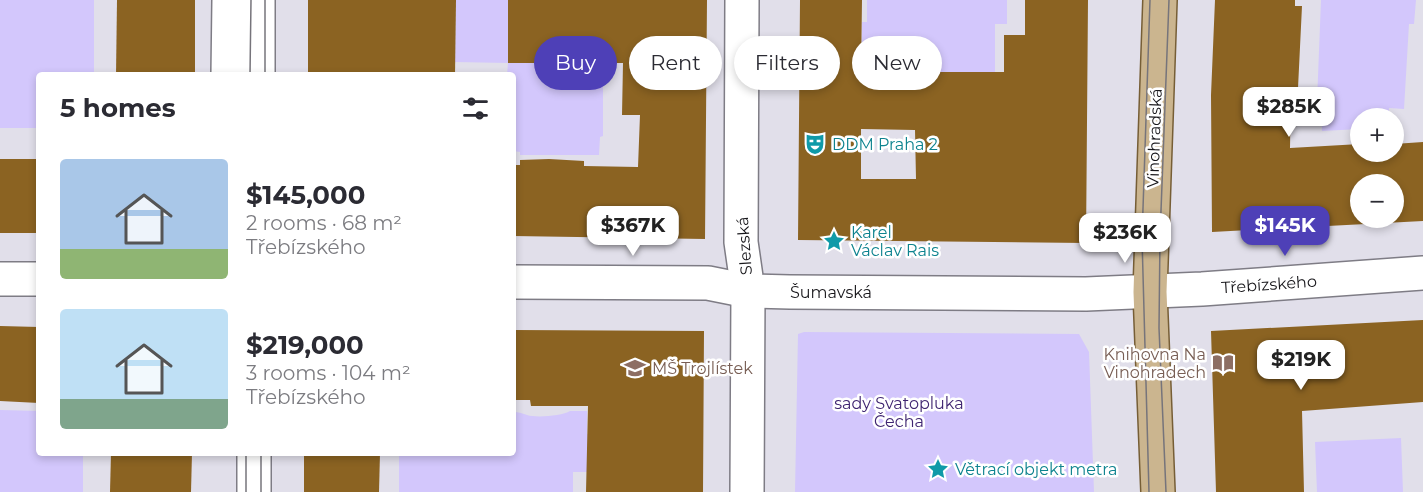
<!DOCTYPE html>
<html lang="en">
<head>
<meta charset="utf-8">
<style>
  body { margin:0; font-family:Montserrat,sans-serif; background:#f2f2f3; color:#2b2b33; height:100vh; display:flex; flex-direction:column; font-size:22px; white-space:nowrap }
  * { box-sizing:border-box; margin:0 }
  p { font-size:20px; color:#7c7c81 }
  .icon { flex:none; width:33px; height:33px; fill:none; stroke:currentColor; stroke-width:2; stroke-linecap:round; stroke-linejoin:round }
  .map { position:relative; flex:1; overflow:hidden }
  .details { position:absolute; left:36px; top:72px; width:480px; height:384px; display:flex; flex-direction:column; background:#fff; border-radius:6px; box-shadow:0 3px 9px #0003 }
  .details>* { flex:none }
  .banner { position:absolute; left:534px; top:36px; width:570px; height:54px; display:flex; gap:12px }
  .fabs { position:absolute; left:1350px; top:108px; display:grid; gap:12px }
  .fabs a { display:grid; place-items:center; width:54px; height:54px; border-radius:50%; background:#fff; box-shadow:0 3px 9px #0003; font-size:30px }
  .price { position:absolute; translate:-50% -51px; padding:0 14px; border-radius:12px; background:#fff; color:#222; font-size:20px; line-height:39px; filter:drop-shadow(0 2px 3px #0008) }
  .price::after { content:''; position:absolute; left:50%; top:36px; width:18px; height:14px; margin-left:-9px; background:inherit; clip-path:polygon(0 0,100% 0,50% 100%) }
  .price.selected { background:#4e40b7; color:#fff }
  ul { padding:0; list-style:none }
  li { display:flex; align-items:center; gap:18px; height:150px; padding:0 24px }
  li span { display:grid; place-items:center; flex:none; width:168px; height:120px; border-radius:6px; color:#555 }
  li>.icon { margin-inline-start:auto }
  span .icon { width:72px; height:72px; fill:#fffc; stroke-width:1 }
  li b { font-size:26px }
  h2 { display:flex; justify-content:space-between; align-items:center; height:72px; padding:0 24px; font-size:26px }
  .chip { padding:0 21px; border-radius:27px; background:#fff; box-shadow:0 3px 9px #0003; font-size:21px; line-height:54px }
  .chip.selected { background:#4e40b7; color:#fff }
  .map>svg:first-child { display:block }
  .green { fill:#d3c7fc }
  .building { fill:#8b6322; fill-rule:evenodd }
  .lines { fill:none; stroke-linecap:round; stroke-linejoin:round }
  .minor-casing { stroke:#7e7c85; stroke-width:36 }
  .major-casing { stroke:#765e36; stroke-width:36 }
  .minor { stroke:#fff; stroke-width:33 }
  .major { stroke:#cbb58f; stroke-width:33 }
  .tram { stroke:#76747b; stroke-width:1.5 }
  .labels { text-anchor:middle; stroke-width:5; stroke-linejoin:round; paint-order:stroke }
  .street-label { font-size:16px; fill:#18171b; stroke:#fff }
  .culture-label { font-size:16px; fill:#0d838f; stroke:#fff; text-anchor:start }
  .education-label { font-size:16px; fill:#785e54; stroke:#fff; text-anchor:end }
  .park-label { font-size:16px; fill:#3f2571; stroke:#fff }
</style>
</head>
<body>
<div class="map">
<svg width="1423" height="492" viewBox="0 0 1423 492">
  <rect width="100%" height="100%" fill="#e1dfea"/>
  <g class="green">
    <polygon points="0,0 94,0 94,75 39,75 39,128 0,128"/>
    <polygon points="456,0 508,0 508,63 603,63 603,136 600,137 599,155 520,155 520,152 513,151 513,75 507,75 508,63 455,62"/>
    <polygon points="867,0 1007,0 1007,24 995,24 995,72 861,73 862,22 867,22"/>
    <polygon points="1321,0 1416,0 1414,24 1409,24 1404,109 1389,108 1389,118 1360,118 1360,129 1322,131 1321,103 1317,102"/>
    <polygon points="804,332 1079,334 1089,352 1094,492 795,492 798,334"/>
    <polygon points="0,410 39,411 39,453 83,453 83,492 0,492"/>
    <path d="M570 411H587V434H599V472H573V492H399V453H513V412C519 412 521 413 527 415 536 418 562 416 570 411Z"/>
    <polygon points="1401,438 1403,492 1317,492 1315,442"/>
  </g>
  <g class="building">
    <polygon points="117,0 195,0 195,75 116,75"/>
    <polygon points="308,0 456,0 455,75 308,75"/>
    <polygon points="508,0 707,0 705,239 513,236 513,165 520,165 520,160 549,159 584,161 584,166 638,167 640,115 622,115 623,63 508,63"/>
    <path d="M800 0H862L861 72H1004V35H1025V0H1088L1086 243 798 240ZM861 129 915 130 916 179H861Z"/>
    <path d="M1215 0H1295V6H1302L1298 88H1291L1290 148 1360 144V152H1394V144L1423 142V221L1212 232 1211 95ZM1360 184H1394V218H1360Z"/>
    <rect x="0" y="159" width="39" height="74"/>
    <polygon points="1423,320 1423,402 1302,411 1304,492 1216,492 1211,331"/>
    <polygon points="0,326 39,327 39,403 0,401"/>
    <polygon points="513,330 704,331 703,492 586,492 588,406 531,406 530,400 513,400"/>
    <polygon points="111,453 192,453 191,492 110,492"/>
    <polygon points="304,453 380,453 379,492 304,492"/>
  </g>
  <g class="lines">
    <defs>
      <g id="minor">
        <polyline points="742,0 741,242 748,291 747,492"/>
        <polyline points="228,75 229,0"/>
        <polyline points="258,75 258,0"/>
        <polyline points="0,279 39,279"/>
        <polyline points="513,282 708,283 748,291 790,292 1086,294 1202,289 1423,273"/>
        <polyline points="254,492 254,453"/>
      </g>
      <polyline id="major" points="1158,492 1150,292 1160,0"/>
    </defs>
    <use href="#minor" class="minor-casing"/>
    <use href="#major" class="major-casing"/>
    <use href="#minor" class="minor"/>
    <use href="#major" class="major"/>
    <g class="tram">
      <polyline points="250,75 251,0"/>
      <polyline points="265,75 265,0"/>
      <polyline points="246,492 246,453"/>
      <polyline points="261,492 261,453"/>
      <polyline points="1149,492 1142,238 1150,0"/>
      <polyline points="1166,492 1159,328 1160,237 1169,0"/>
    </g>
  </g>
  <defs>
    <symbol id="theatre-bare" viewBox="-9 -9 18 18"><path d="M-5-5.5Q0-4 5-5.5V0Q5 5 0 6Q-5 5-5 0ZM-3.3-2.5H-1v1.5H-3.3ZM1-2.5H3.3v1.5H1ZM-2.8 1Q0 5.5 2.8 1Z" fill="#0f9aa8" stroke="#fff" stroke-width="2.5" paint-order="stroke"/></symbol>
    <symbol id="sight-bare" viewBox="-9 -9 18 18"><path d="M0-6L1.8-2.2L6-1.7L2.9 1.2L3.7 5.4L0 3.3L-3.7 5.4L-2.9 1.2L-6-1.7L-1.8-2.2Z" fill="#0f9aa8" stroke="#fff" stroke-width="2.5" paint-order="stroke"/></symbol>
    <symbol id="library-bare" viewBox="-9 -9 18 18"><path d="M-6-4Q-3-5.5-.7-3.5V5Q-3 3-6 4ZM6-4Q3-5.5 .7-3.5V5Q3 3 6 4Z" fill="#8d6e63" stroke="#fff" stroke-width="2.5" paint-order="stroke"/></symbol>
    <symbol id="school-bare" viewBox="-9 -9 18 18"><path d="M0-5L7-2L0 1L-7-2ZM-4 1L0 2.5L4 1V4Q0 6-4 4Z" fill="#8d6e63" stroke="#fff" stroke-width="2.5" paint-order="stroke"/></symbol>
  </defs>
  <g fill-rule="evenodd">
    <use href="#theatre-bare" x="800" y="129" width="30" height="30"/>
    <use href="#sight-bare" x="819" y="226" width="30" height="30"/>
    <use href="#library-bare" x="1208" y="348" width="30" height="30"/>
    <use href="#school-bare" x="620" y="353" width="30" height="30"/>
    <use href="#sight-bare" x="923" y="454" width="30" height="30"/>
  </g>
  <g class="labels">
    <g class="street-label">
      <text transform="translate(1154 138) rotate(-88)" y="6">Vinohradská</text>
      <text transform="translate(744 246) rotate(-94)" y="6">Slezská</text>
      <text transform="translate(1269 284) rotate(-4)" y="6">Třebízského</text>
      <text x="831" y="298">Šumavská</text>
    </g>
    <g class="culture-label">
      <text x="832" y="150">DDM Praha 2</text>
      <text x="851" y="238">Karel<tspan x="851" dy="18">Václav Rais</tspan></text>
      <text x="955" y="475">Větrací objekt metra</text>
    </g>
    <g class="education-label">
      <text x="1206" y="360">Knihovna Na<tspan x="1206" dy="18">Vinohradech</tspan></text>
      <text x="652" y="374" text-anchor="start">MŠ Trojlístek</text>
    </g>
    <g class="park-label">
      <text x="899" y="409">sady Svatopluka<tspan x="899" dy="18">Čecha</tspan></text>
    </g>
  </g>
</svg>
<div class="fabs">
<a>+</a>
<a>−</a>
</div>
<b class="price" style="left:1289px;top:138px">$285K</b>
<b class="price" style="left:633px;top:257px">$367K</b>
<b class="price selected" style="left:1285px;top:257px">$145K</b>
<b class="price" style="left:1125px;top:264px">$236K</b>
<b class="price" style="left:1301px;top:391px">$219K</b>
<div class="banner">
<a class="chip selected">Buy</a>
<a class="chip">Rent</a>
<a class="chip">Filters</a>
<a class="chip">New</a>
</div>
<section class="details">
<h2>5 homes<svg class="icon" aria-label="filters" viewBox="0 0 24 24"><path d="M4 7h16M4 17h16"/><circle cx="9" cy="7" r="2"/><circle cx="15" cy="17" r="2"/></svg></h2>
<ul>
<li><span style="background:linear-gradient(#a9c7e8 75%,#8fb573 0)"><svg class="icon" aria-label="home" viewBox="0 0 24 24"><path d="M3 11l9-7 9 7M6 9v11h12V9"/></svg></span><div><b>$145,000</b><p>2 rooms · 68 m²</p><p>Třebízského</p></div></li>
<li><span style="background:linear-gradient(#bfe0f5 75%,#7fa58c 0)"><svg class="icon" aria-label="home" viewBox="0 0 24 24"><path d="M3 11l9-7 9 7M6 9v11h12V9"/></svg></span><div><b>$219,000</b><p>3 rooms · 104 m²</p><p>Třebízského</p></div></li>
</ul>
</section>
</div>
</body>
</html>
